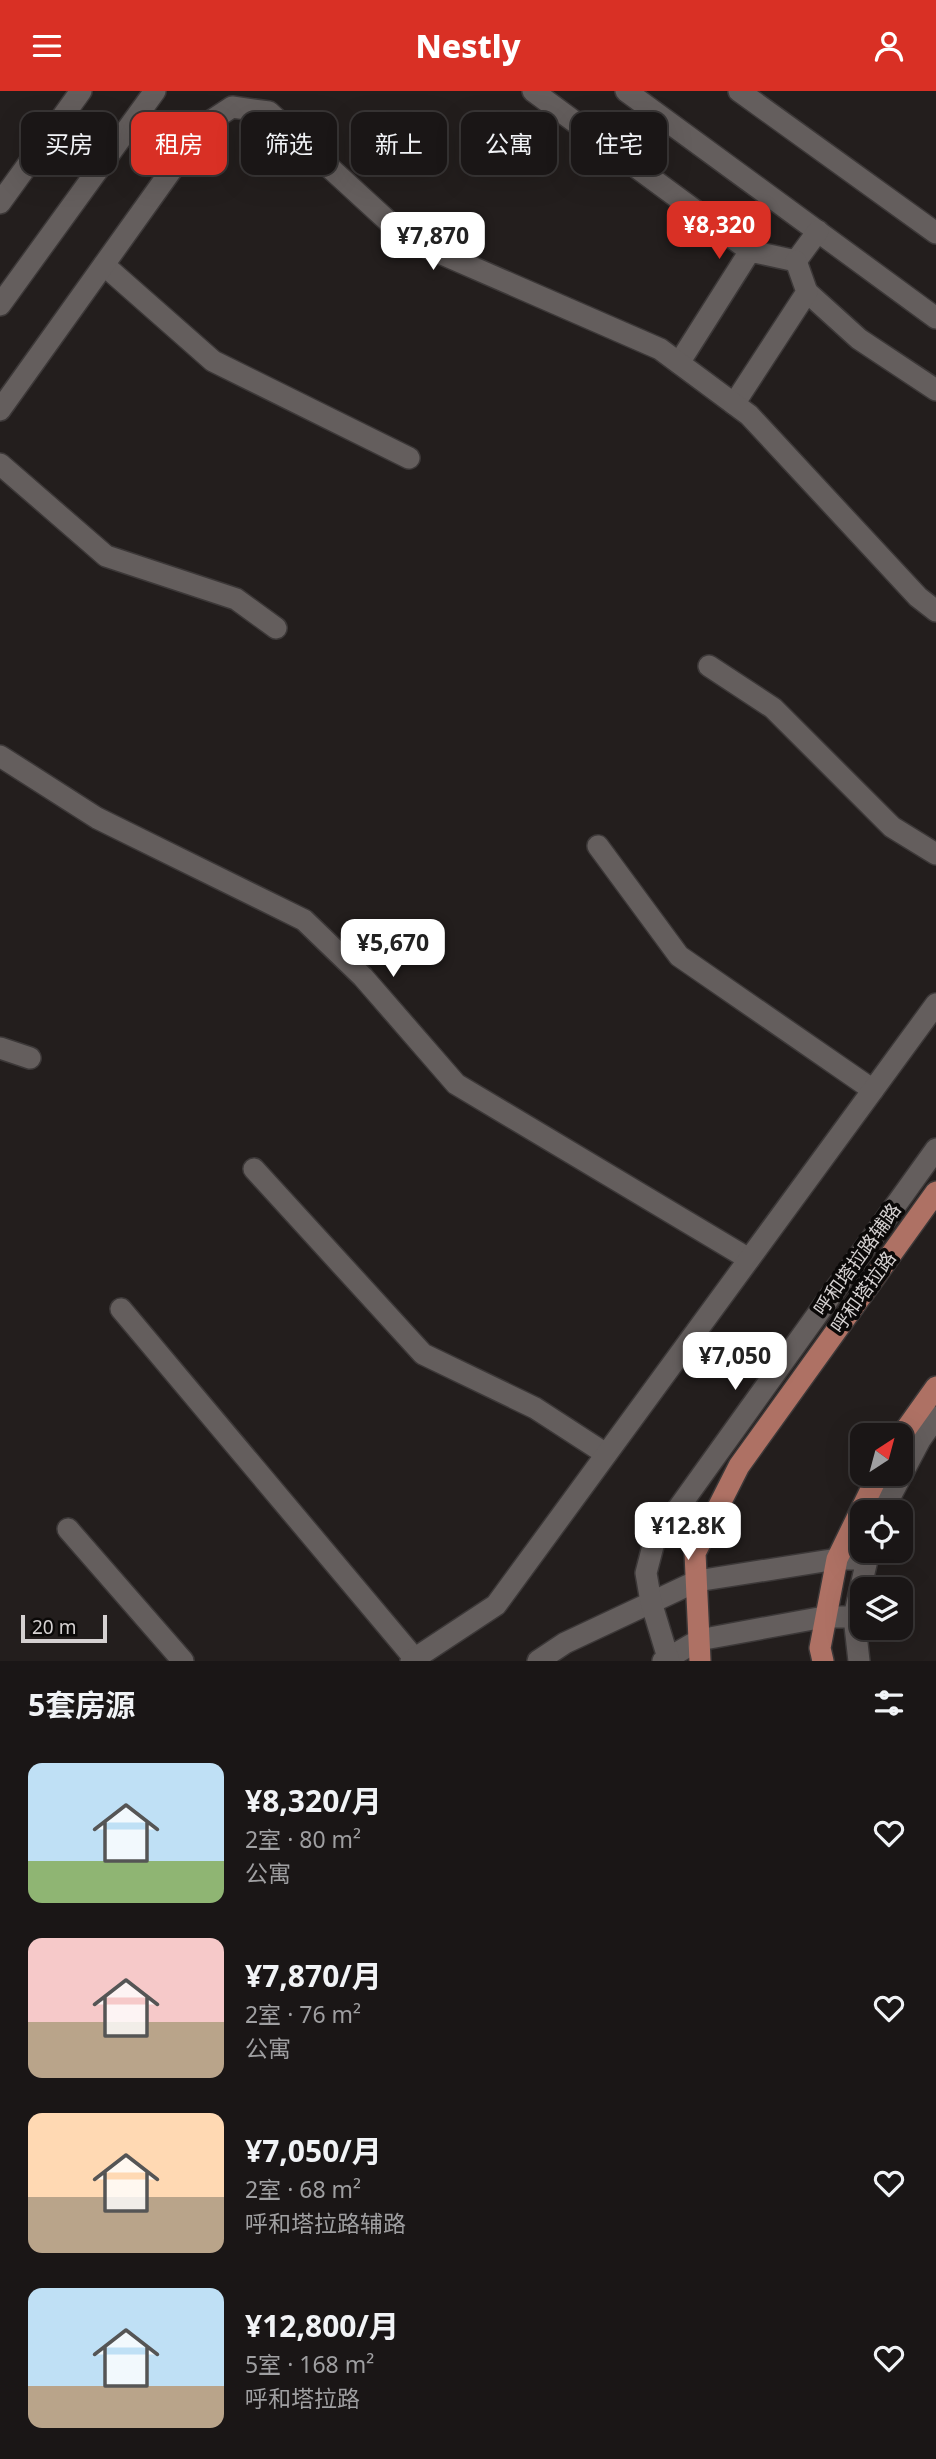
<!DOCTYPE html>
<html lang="zh">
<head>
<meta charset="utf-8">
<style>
  body { margin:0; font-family:"Noto Sans","Noto Sans SC",sans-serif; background:#231f1f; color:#f1f3f6; height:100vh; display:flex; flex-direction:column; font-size:26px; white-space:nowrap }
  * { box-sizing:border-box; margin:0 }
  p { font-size:23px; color:#9f9fa1 }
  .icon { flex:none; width:38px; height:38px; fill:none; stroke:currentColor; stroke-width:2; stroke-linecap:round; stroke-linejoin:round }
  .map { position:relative; height:1570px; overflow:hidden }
  .sheet { display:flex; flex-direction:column; background:#1a1616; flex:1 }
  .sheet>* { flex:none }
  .hud { position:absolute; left:21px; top:21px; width:894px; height:63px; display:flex; gap:14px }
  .needle { width:46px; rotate:36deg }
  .buttons { position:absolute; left:850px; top:1332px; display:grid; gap:14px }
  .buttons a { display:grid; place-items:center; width:63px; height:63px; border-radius:14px; background:#1a1616; box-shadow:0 7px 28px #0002,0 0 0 2px #383535; font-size:35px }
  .scale { position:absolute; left:21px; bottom:18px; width:86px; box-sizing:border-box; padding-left:7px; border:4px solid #d5d1d1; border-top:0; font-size:19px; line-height:24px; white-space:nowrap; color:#d5d1d1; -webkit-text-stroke:5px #0b0908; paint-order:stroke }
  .price { position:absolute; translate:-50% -60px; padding:0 16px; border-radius:14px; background:#fff; color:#222; font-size:23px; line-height:46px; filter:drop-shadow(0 2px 4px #0008) }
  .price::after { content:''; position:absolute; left:50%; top:42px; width:21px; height:16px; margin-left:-10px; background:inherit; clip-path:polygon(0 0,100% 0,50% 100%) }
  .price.selected { background:#d93025; color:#fff }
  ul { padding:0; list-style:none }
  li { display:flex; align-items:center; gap:21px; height:175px; padding:0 28px }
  li span { display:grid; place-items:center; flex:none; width:196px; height:140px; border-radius:14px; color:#555 }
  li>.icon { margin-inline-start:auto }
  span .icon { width:84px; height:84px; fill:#fffc; stroke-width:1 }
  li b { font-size:30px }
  h2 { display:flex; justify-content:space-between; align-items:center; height:84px; padding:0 28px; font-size:30px }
  .tag { padding:0 24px; border-radius:14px; background:#1a1616; box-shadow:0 7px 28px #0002,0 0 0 2px #383535; font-size:24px; line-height:63px }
  .tag.selected { background:#d93025; color:#fff }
  header { display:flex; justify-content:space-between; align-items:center; height:91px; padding:0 28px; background:#d93025; color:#fff; font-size:32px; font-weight:800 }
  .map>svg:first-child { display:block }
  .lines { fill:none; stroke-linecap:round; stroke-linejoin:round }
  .minor-casing { stroke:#3c3838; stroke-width:24 }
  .major-casing { stroke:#3c3838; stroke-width:24 }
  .minor { stroke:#645e5d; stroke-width:21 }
  .major { stroke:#ae7164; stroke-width:21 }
  .labels { text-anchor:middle; stroke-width:7; stroke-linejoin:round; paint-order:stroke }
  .street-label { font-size:19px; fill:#d5d1d1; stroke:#0b0908 }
</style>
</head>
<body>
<header><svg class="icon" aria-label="menu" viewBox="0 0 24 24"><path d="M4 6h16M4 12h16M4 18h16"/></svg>Nestly<svg class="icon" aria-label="person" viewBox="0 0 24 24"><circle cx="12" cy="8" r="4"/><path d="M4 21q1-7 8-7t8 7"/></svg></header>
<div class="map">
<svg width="936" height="1570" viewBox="0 0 936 1570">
  <rect width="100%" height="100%" fill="#231e1d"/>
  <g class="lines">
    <defs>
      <g id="minor">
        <polyline points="533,0 750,160"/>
        <polyline points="626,0 936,227"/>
        <polyline points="739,0 936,142"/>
        <polyline points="0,112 81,0"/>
        <polyline points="104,174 213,270 409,367"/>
        <polyline points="807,201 859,248 936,299"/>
        <polyline points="0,214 155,0"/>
        <polyline points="679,272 750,160 796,170 818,140"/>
        <polyline points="734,313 807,201 796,170"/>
        <polyline points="0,319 203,35 232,16 269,21 389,131 426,156 660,258 749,324 918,506 936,520"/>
        <polyline points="0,373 106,465 236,508 276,537"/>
        <polyline points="709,575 773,617 892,736 936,763"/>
        <polyline points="0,665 97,727 304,829 363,886 456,993 749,1168"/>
        <polyline points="598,755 679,865 873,999"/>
        <polyline points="0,957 30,967"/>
        <polyline points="254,1078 423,1263 535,1317 606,1363"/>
        <polyline points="121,1218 415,1568"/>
        <polyline points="882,1421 920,1349 936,1326"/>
        <polyline points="68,1438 183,1570"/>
        <polyline points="411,1570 496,1514 936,913"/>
        <polyline points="538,1570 565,1552 697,1490 837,1468 867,1468"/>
        <polyline points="663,1570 699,1549 824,1526 854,1526"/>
        <polyline points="669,1570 651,1511 646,1482 654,1451 936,1058"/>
        <polyline points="859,1570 854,1526 869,1460"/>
      </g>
      <g id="major">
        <polyline points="901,1345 936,1296"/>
        <polyline points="700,1570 695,1462 739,1375 936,1101"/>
        <polyline points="823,1570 820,1557 837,1468 879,1382"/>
      </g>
    </defs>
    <use href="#minor" class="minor-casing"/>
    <use href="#major" class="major-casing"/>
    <use href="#minor" class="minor"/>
    <use href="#major" class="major"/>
  </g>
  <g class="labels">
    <g class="street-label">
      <text transform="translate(857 1168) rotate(-54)" y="7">呼和塔拉路辅路</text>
      <text transform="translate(863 1201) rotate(-54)" y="7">呼和塔拉路</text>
    </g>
  </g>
</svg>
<div class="buttons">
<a><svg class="needle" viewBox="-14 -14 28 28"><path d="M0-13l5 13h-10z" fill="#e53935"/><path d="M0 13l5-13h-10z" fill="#9f9fa1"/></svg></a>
<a><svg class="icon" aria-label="locate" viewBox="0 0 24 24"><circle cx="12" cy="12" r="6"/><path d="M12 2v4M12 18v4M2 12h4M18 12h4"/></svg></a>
<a><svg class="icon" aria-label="layers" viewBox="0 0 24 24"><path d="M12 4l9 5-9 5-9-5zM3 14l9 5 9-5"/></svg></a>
</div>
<div class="scale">20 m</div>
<b class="price selected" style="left:719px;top:170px">¥8,320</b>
<b class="price" style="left:433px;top:181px">¥7,870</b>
<b class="price" style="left:393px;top:888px">¥5,670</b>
<b class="price" style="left:735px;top:1301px">¥7,050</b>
<b class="price" style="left:688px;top:1471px">¥12.8K</b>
<div class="hud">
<a class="tag">买房</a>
<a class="tag selected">租房</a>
<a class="tag">筛选</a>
<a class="tag">新上</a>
<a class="tag">公寓</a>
<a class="tag">住宅</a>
</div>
</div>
<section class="sheet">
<h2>5套房源<svg class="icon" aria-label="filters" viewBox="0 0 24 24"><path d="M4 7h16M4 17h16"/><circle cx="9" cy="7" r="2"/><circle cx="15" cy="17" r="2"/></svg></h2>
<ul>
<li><span style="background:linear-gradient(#bfe0f5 70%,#8fb573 0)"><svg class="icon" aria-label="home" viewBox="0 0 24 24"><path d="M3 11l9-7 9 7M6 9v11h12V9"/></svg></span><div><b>¥8,320/月</b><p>2室 · 80 m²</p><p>公寓</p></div><svg class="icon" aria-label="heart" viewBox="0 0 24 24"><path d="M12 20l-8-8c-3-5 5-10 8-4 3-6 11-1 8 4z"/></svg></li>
<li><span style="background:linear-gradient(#f6c9c9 60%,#b9a48a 0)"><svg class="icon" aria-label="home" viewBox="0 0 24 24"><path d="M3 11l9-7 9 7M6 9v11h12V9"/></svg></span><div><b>¥7,870/月</b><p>2室 · 76 m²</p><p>公寓</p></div><svg class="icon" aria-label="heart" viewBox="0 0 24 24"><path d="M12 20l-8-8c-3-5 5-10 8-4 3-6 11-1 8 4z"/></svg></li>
<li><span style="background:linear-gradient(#ffd9b3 60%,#b9a48a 0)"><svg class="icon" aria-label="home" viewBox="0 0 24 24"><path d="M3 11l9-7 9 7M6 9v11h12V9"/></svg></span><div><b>¥7,050/月</b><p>2室 · 68 m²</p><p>呼和塔拉路辅路</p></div><svg class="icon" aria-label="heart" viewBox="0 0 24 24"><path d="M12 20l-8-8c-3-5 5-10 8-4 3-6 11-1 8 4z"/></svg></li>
<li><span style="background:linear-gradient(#bfe0f5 70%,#b9a48a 0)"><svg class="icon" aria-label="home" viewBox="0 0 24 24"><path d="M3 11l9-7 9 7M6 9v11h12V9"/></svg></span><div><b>¥12,800/月</b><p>5室 · 168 m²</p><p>呼和塔拉路</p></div><svg class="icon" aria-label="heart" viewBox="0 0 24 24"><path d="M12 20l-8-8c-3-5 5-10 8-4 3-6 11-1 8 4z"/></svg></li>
</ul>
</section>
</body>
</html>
